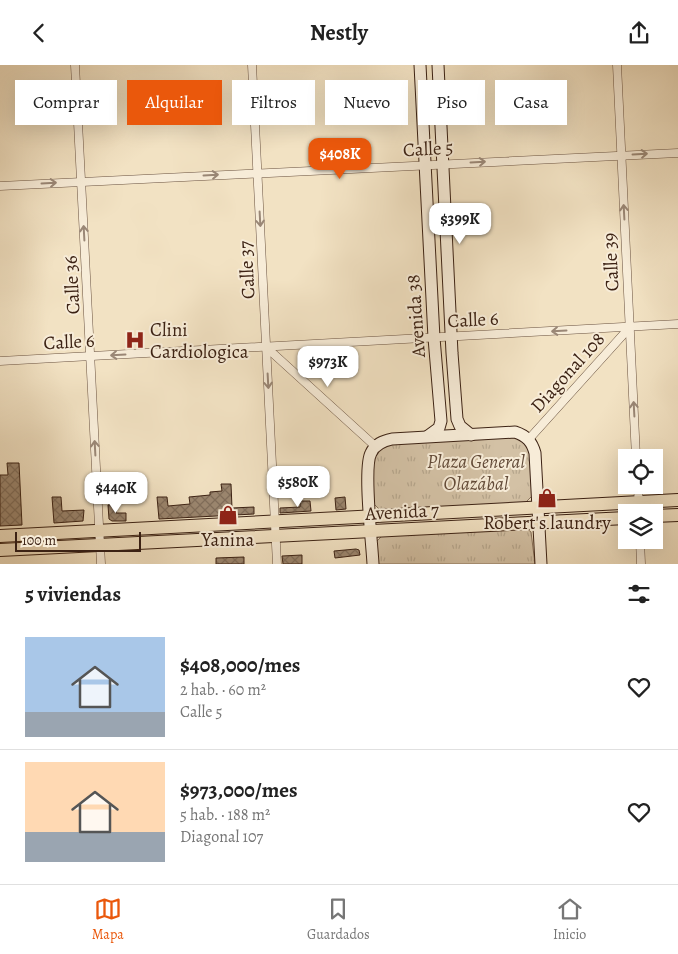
<!DOCTYPE html>
<html lang="es">
<head>
<meta charset="utf-8">
<style>
  body { margin:0; font-family:Alegreya,serif; background:#f2f2f2; color:#222; height:100vh; display:flex; flex-direction:column; font-size:19px; white-space:nowrap }
  * { box-sizing:border-box; margin:0 }
  p { font-size:16px; color:#767676 }
  .icon { flex:none; width:28px; height:28px; fill:none; stroke:currentColor; stroke-width:2; stroke-linecap:round; stroke-linejoin:round }
  .map { position:relative; height:499px; overflow:hidden }
  .side { display:flex; flex-direction:column; background:#fff; flex:1 }
  .side>* { flex:none }
  .banner { position:absolute; left:15px; top:15px; width:649px; height:45px; display:flex; gap:10px }
  .buttons { position:absolute; left:618px; top:384px; display:grid; gap:10px }
  .buttons a { display:grid; place-items:center; width:45px; height:45px; border-radius:0px; background:#fff; box-shadow:0 5px 20px #0002; font-size:25px }
  .scale { position:absolute; left:15px; bottom:12px; width:126px; box-sizing:border-box; padding-left:5px; border:2px solid #3c2214; border-top:0; font-size:14px; line-height:18px; white-space:nowrap; color:#3c2214; -webkit-text-stroke:4px #f7ecd8; paint-order:stroke }
  .price { position:absolute; translate:-50% -42px; padding:0 11px; border-radius:10px; background:#fff; color:#222; font-size:16px; line-height:32px; filter:drop-shadow(0 1px 2px #0008) }
  .price::after { content:''; position:absolute; left:50%; top:30px; width:15px; height:11px; margin-left:-8px; background:inherit; clip-path:polygon(0 0,100% 0,50% 100%) }
  .price.current { background:#ea580c; color:#fff }
  ul { padding:0; list-style:none }
  li { display:flex; align-items:center; gap:15px; height:125px; padding:0 25px }
  li+li { border-top:1px solid #e0e0e0 }
  li span { display:grid; place-items:center; flex:none; width:140px; height:100px; border-radius:0px; color:#555 }
  li>.icon { margin-inline-start:auto }
  span .icon { width:60px; height:60px; fill:#fffc; stroke-width:1 }
  li b { font-size:21px }
  h2 { display:flex; justify-content:space-between; align-items:center; height:60px; padding:0 25px; font-size:21px }
  .pill { padding:0 18px; border-radius:0px; background:#fff; box-shadow:0 5px 20px #0002; font-size:18px; line-height:45px }
  .pill.current { background:#ea580c; color:#fff }
  header { display:flex; justify-content:space-between; align-items:center; height:65px; padding:0 25px; background:#fff; font-size:22px; font-weight:600 }
  .tabs { display:flex; justify-content:space-around; align-items:center; height:70px; border-top:1px solid #e0e0e0; background:#fff; font-size:14px; color:#767676 }
  .tabs a { display:grid; justify-items:center; gap:2px }
  .tabs .current { color:#ea580c }
  .map>svg:first-child { display:block }
  .park { fill:url(#park-tufts); stroke:#88725c }
  .building { fill:url(#building-cross-hatch); stroke:#3c2214 }
  .lines { fill:none; stroke-linecap:round; stroke-linejoin:round }
  .minor-casing { stroke:#6a5240; stroke-width:9 }
  .secondary-casing { stroke:#3c2214; stroke-width:13 }
  .primary-casing { stroke:#3c2214; stroke-width:14 }
  .minor { stroke:#f7ecd8; stroke-width:8 }
  .secondary { stroke:#f7ecd8; stroke-width:11 }
  .primary { stroke:#f2e2c3; stroke-width:12 }
  .oneway { stroke:#9a8776 }
  .labels { text-anchor:middle; stroke-width:4; stroke-linejoin:round; paint-order:stroke }
  .street-label { font-size:19px; fill:#3c2214; stroke:#f7ecd8 }
  .poi-label { font-size:19px; fill:#3c2214; stroke:#f7ecd8 }
  .park-label { font-size:19px; font-style:italic; fill:#624a38; stroke:#f7ecd8 }
</style>
</head>
<body>
<header><svg class="icon" aria-label="back" viewBox="0 0 24 24"><path d="M15 5l-7 7 7 7"/></svg>Nestly<svg class="icon" aria-label="share" viewBox="0 0 24 24"><path d="M12 15V3M7 8l5-5 5 5M5 13v7h14v-7"/></svg></header>
<div class="map">
<svg width="678" height="499" viewBox="0 0 678 499">
  <defs>
    <pattern id="park-tufts" width="24" height="20" patternUnits="userSpaceOnUse" patternTransform="scale(1.25)"><rect width="24" height="20" fill="#d3c1a5"/><path d="M3 7l-1-3M5 7V3M7 7l1-3M15 17l-1-3M17 17v-4M19 17l1-3" fill="none" stroke="#b6a68d"/></pattern>
    <pattern id="building-cross-hatch" width="8" height="8" patternUnits="userSpaceOnUse" patternTransform="scale(1.25)"><rect width="8" height="8" fill="#9b866f"/><path d="M0 0l8 8M0 8l8-8" fill="none" stroke="#806d5a"/></pattern>
  </defs>
  <rect width="100%" height="100%" fill="#f2e2c3"/>
  <filter id="stains"><feTurbulence type="fractalNoise" baseFrequency=".004" numOctaves="4"/><feColorMatrix values="0 0 0 0 .2 0 0 0 0 .09 0 0 0 0 .02 0 0 0 .5 -.17"/></filter>
  <radialGradient id="worn" r=".72"><stop offset=".6" stop-color="#630" stop-opacity="0"/><stop offset="1" stop-color="#630" stop-opacity=".3"/></radialGradient>
  <g class="park">
    <polygon points="514,370 524,374 529,383 533,430 524,439 381,446 373,438 370,394 385,377"/>
    <polygon points="526,463 531,467 535,499 375,499 374,479 383,470"/>
  </g>
  <g class="building">
    <polygon points="7,398 19,398 22,460 0,461 0,410 8,410"/>
    <polygon points="221,419 231,419 232,443 254,442 254,449 159,454 157,432 167,432 168,441 190,439 189,432 210,430 210,427 222,426"/>
    <polygon points="52,432 61,432 62,446 84,445 83,456 54,458"/>
    <polygon points="345,432 346,444 336,445 335,433"/>
    <polygon points="300,436 310,436 311,446 280,448 280,443 300,442"/>
    <polygon points="116,439 116,448 126,448 126,456 112,456 109,454 108,440"/>
    <polygon points="356,484 359,485 360,490 335,493 334,486"/>
    <polygon points="302,490 302,499 283,499 282,491"/>
    <polygon points="244,492 244,499 216,499 216,493"/>
  </g>
  <g class="lines">
    <defs>
      <g id="minor">
        <polyline points="75,0 101,499"/>
        <polyline points="252,0 277,499"/>
        <polyline points="617,0 636,392"/>
        <polyline points="0,121 678,88"/>
        <polyline points="266,282 375,381"/>
        <polyline points="0,296 678,259"/>
        <polyline points="529,374 630,262"/>
        <polyline points="638,420 639,448"/>
        <polyline points="640,475 641,499"/>
      </g>
      <g id="secondary">
        <polyline points="420,0 434,273 441,356 439,363 428,371"/>
        <polyline points="438,0 452,288 457,354 460,361 471,370"/>
        <path d="M373 499C372 478 363 402 371 388 375 379 383 376 392 374L515 367C527 371 532 377 535 388L541 499"/>
      </g>
      <g id="primary">
        <polyline points="654,451 678,450"/>
        <polyline points="0,471 678,435"/>
        <polyline points="0,485 626,453"/>
      </g>
    </defs>
    <use href="#minor" class="minor-casing"/>
    <use href="#secondary" class="secondary-casing"/>
    <use href="#primary" class="primary-casing"/>
    <use href="#minor" class="minor"/>
    <use href="#secondary" class="secondary"/>
    <use href="#primary" class="primary"/>
  </g>
  <defs><path id="oneway-shaft" d="M-6 0H5M1.5-3L5.5 0L1.5 3" fill="none" stroke-width="1.6" stroke-linecap="round" stroke-linejoin="round" transform="scale(1.25)"/></defs>
  <g class="oneway">
    <use href="#oneway-shaft" transform="translate(640 89) rotate(-3)"/>
    <use href="#oneway-shaft" transform="translate(478 97) rotate(-3)"/>
    <use href="#oneway-shaft" transform="translate(211 110) rotate(-3)"/>
    <use href="#oneway-shaft" transform="translate(49 118) rotate(-3)"/>
    <use href="#oneway-shaft" transform="translate(624 147) rotate(-93)"/>
    <use href="#oneway-shaft" transform="translate(260 154) rotate(87)"/>
    <use href="#oneway-shaft" transform="translate(84 168) rotate(-93)"/>
    <use href="#oneway-shaft" transform="translate(559 266) rotate(177)"/>
    <use href="#oneway-shaft" transform="translate(118 290) rotate(177)"/>
    <use href="#oneway-shaft" transform="translate(268 316) rotate(87)"/>
    <use href="#oneway-shaft" transform="translate(634 344) rotate(-93)"/>
    <use href="#oneway-shaft" transform="translate(95 383) rotate(-93)"/>
  </g>
  <defs>
    <symbol id="hospital-bare" viewBox="-9 -9 18 18"><path d="M-5-5h3v3.5h4V-5h3V5h-3V1.5h-4V5h-3Z" fill="#8f2418" stroke="#f7ecd8" stroke-width="2.5" paint-order="stroke"/></symbol>
    <symbol id="shop-bare" viewBox="-9 -9 18 18"><path d="M-5-2.5h2.3a2.7 3.5 0 0 1 5.4 0H5L5.5 6h-11ZM-1.5-2.5h3a1.5 2.3 0 0 0-3 0Z" fill="#8f2418" stroke="#f7ecd8" stroke-width="2.5" paint-order="stroke"/></symbol>
  </defs>
  <g fill-rule="evenodd">
    <use href="#hospital-bare" x="121" y="261" width="28" height="28"/>
    <use href="#shop-bare" x="533" y="419" width="28" height="28"/>
    <use href="#shop-bare" x="214" y="436" width="28" height="28"/>
  </g>
  <g class="labels">
    <g class="street-label">
      <text transform="translate(428 83) rotate(-3)" y="7">Calle 5</text>
      <text transform="translate(610 197) rotate(-93)" y="7">Calle 39</text>
      <text transform="translate(246 205) rotate(-93)" y="7">Calle 37</text>
      <text transform="translate(71 220) rotate(-93)" y="7">Calle 36</text>
      <text transform="translate(415 251) rotate(-94)" y="7">Avenida 38</text>
      <text transform="translate(473 254) rotate(-3)" y="7">Calle 6</text>
      <text transform="translate(69 276) rotate(-3)" y="7">Calle 6</text>
      <text transform="translate(567 307) rotate(-48)" y="7">Diagonal 108</text>
      <text transform="translate(402 446) rotate(-3)" y="7">Avenida 7</text>
    </g>
    <g class="poi-label">
      <text x="150" y="271" text-anchor="start">Clini<tspan x="150" dy="22">Cardiologica</tspan></text>
      <text x="547" y="464">Robert's laundry</text>
      <text x="228" y="481">Yanina</text>
    </g>
    <g class="park-label">
      <text x="476" y="403">Plaza General<tspan x="476" dy="22">Olazábal</tspan></text>
    </g>
  </g>
  <rect width="100%" height="100%" filter="url(#stains)"/>
  <rect width="100%" height="100%" fill="url(#worn)"/>
</svg>
<div class="buttons">
<a><svg class="icon" aria-label="locate" viewBox="0 0 24 24"><circle cx="12" cy="12" r="6"/><path d="M12 2v4M12 18v4M2 12h4M18 12h4"/></svg></a>
<a><svg class="icon" aria-label="layers" viewBox="0 0 24 24"><path d="M12 4l9 5-9 5-9-5zM3 14l9 5 9-5"/></svg></a>
</div>
<div class="scale">100 m</div>
<b class="price current" style="left:340px;top:115px">$408K</b>
<b class="price" style="left:460px;top:180px">$399K</b>
<b class="price" style="left:328px;top:323px">$973K</b>
<b class="price" style="left:298px;top:443px">$580K</b>
<b class="price" style="left:116px;top:449px">$440K</b>
<div class="banner">
<a class="pill">Comprar</a>
<a class="pill current">Alquilar</a>
<a class="pill">Filtros</a>
<a class="pill">Nuevo</a>
<a class="pill">Piso</a>
<a class="pill">Casa</a>
</div>
</div>
<section class="side">
<h2>5 viviendas<svg class="icon" aria-label="filters" viewBox="0 0 24 24"><path d="M4 7h16M4 17h16"/><circle cx="9" cy="7" r="2"/><circle cx="15" cy="17" r="2"/></svg></h2>
<ul>
<li><span style="background:linear-gradient(#a9c7e8 75%,#9aa5b1 0)"><svg class="icon" aria-label="home" viewBox="0 0 24 24"><path d="M3 11l9-7 9 7M6 9v11h12V9"/></svg></span><div><b>$408,000/mes</b><p>2 hab. · 60 m²</p><p>Calle 5</p></div><svg class="icon" aria-label="heart" viewBox="0 0 24 24"><path d="M12 20l-8-8c-3-5 5-10 8-4 3-6 11-1 8 4z"/></svg></li>
<li><span style="background:linear-gradient(#ffd9b3 70%,#9aa5b1 0)"><svg class="icon" aria-label="home" viewBox="0 0 24 24"><path d="M3 11l9-7 9 7M6 9v11h12V9"/></svg></span><div><b>$973,000/mes</b><p>5 hab. · 188 m²</p><p>Diagonal 107</p></div><svg class="icon" aria-label="heart" viewBox="0 0 24 24"><path d="M12 20l-8-8c-3-5 5-10 8-4 3-6 11-1 8 4z"/></svg></li>
</ul>
</section>
<nav class="tabs">
<a class="current"><svg class="icon" aria-label="map" viewBox="0 0 24 24"><path d="M3 6l6-2 6 2 6-2v14l-6 2-6-2-6 2zM9 4v14M15 6v14"/></svg>Mapa</a>
<a><svg class="icon" aria-label="saved" viewBox="0 0 24 24"><path d="M7 4h10v16l-5-4-5 4z"/></svg>Guardados</a>
<a><svg class="icon" aria-label="home" viewBox="0 0 24 24"><path d="M3 11l9-7 9 7M6 9v11h12V9"/></svg>Inicio</a>
</nav>
</body>
</html>
